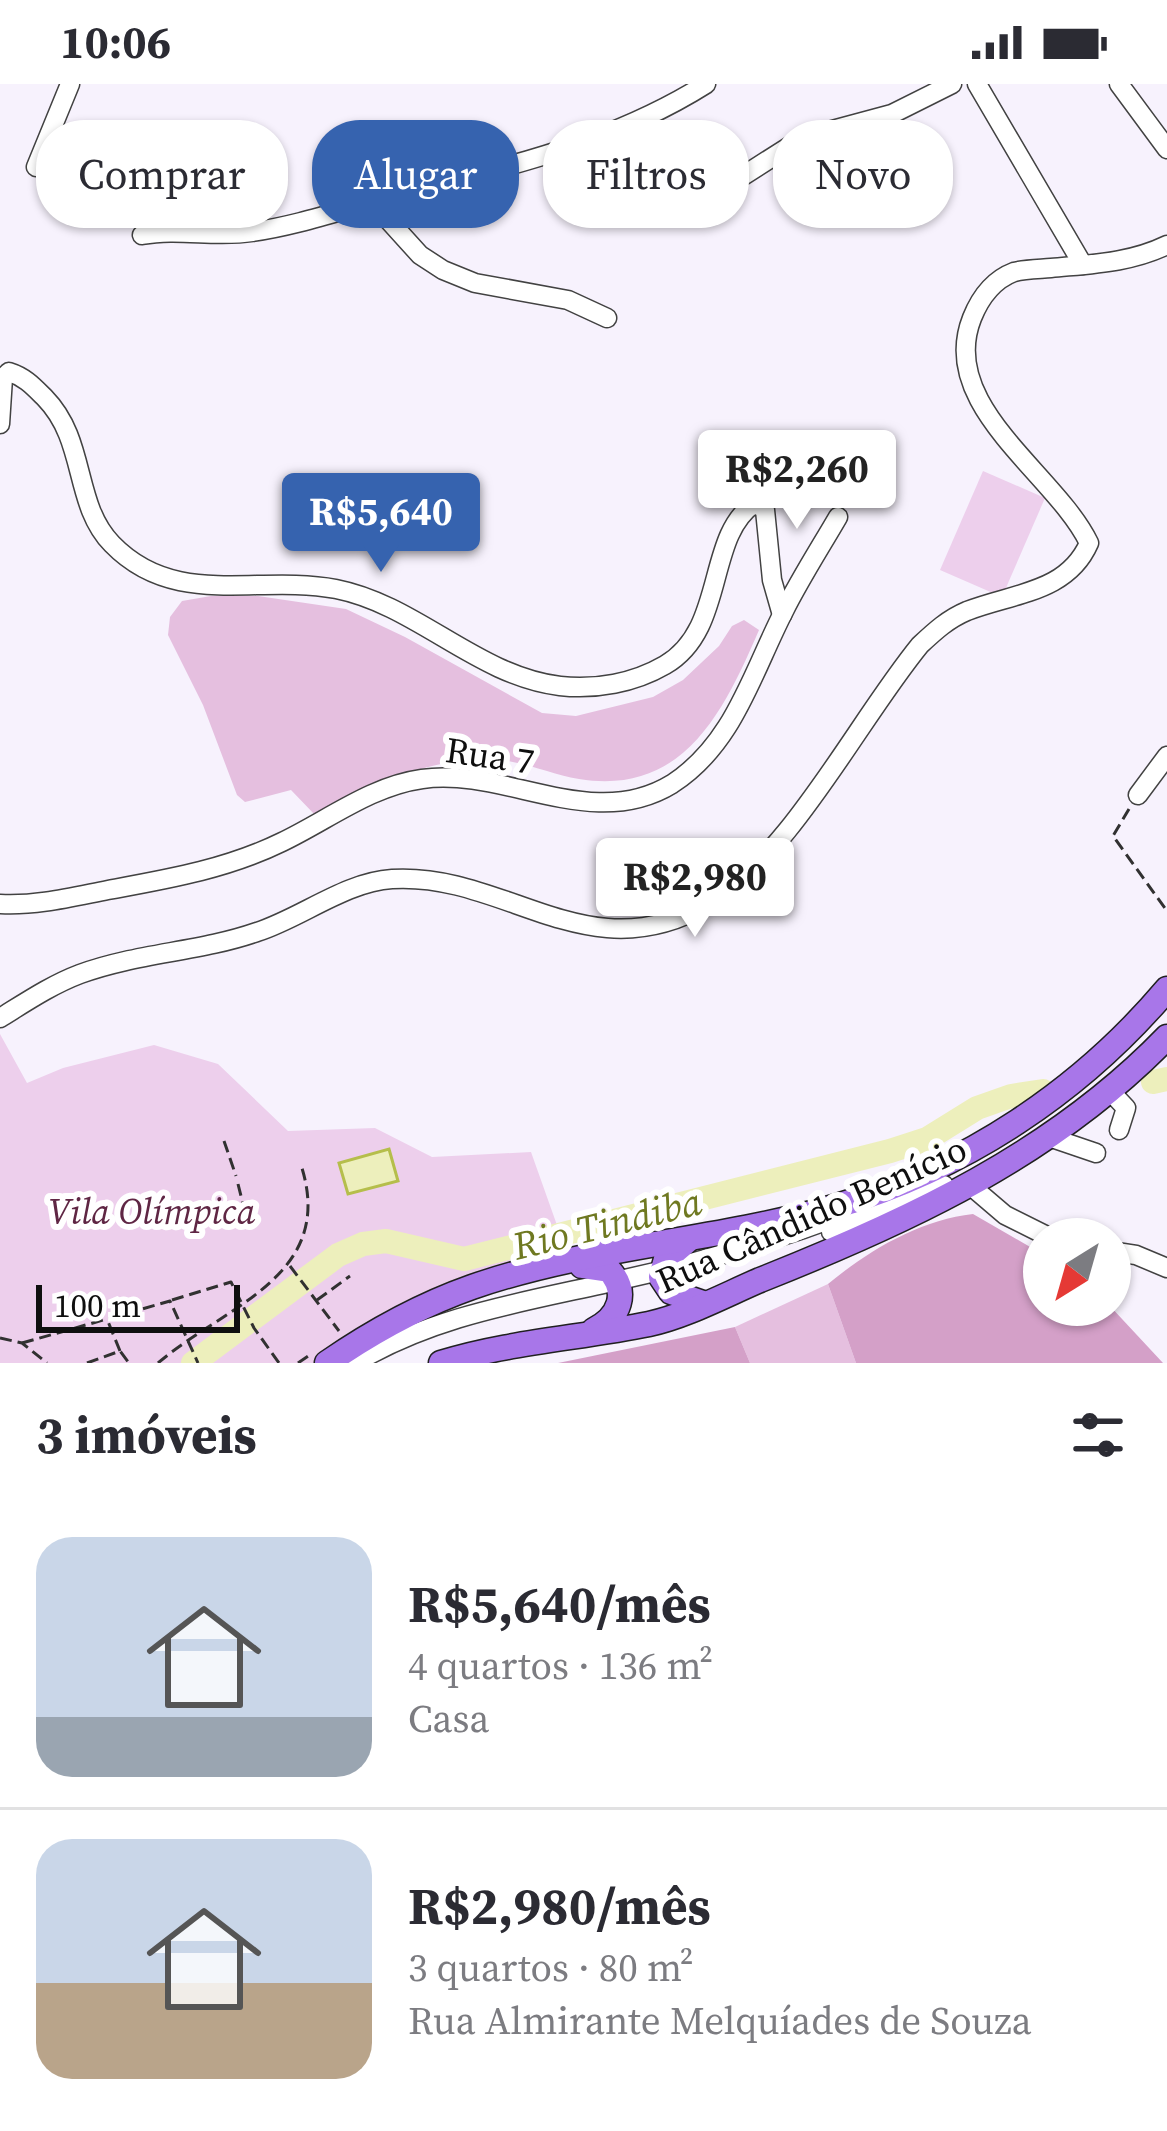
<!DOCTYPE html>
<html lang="pt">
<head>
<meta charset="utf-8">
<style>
  body { margin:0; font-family:"Source Serif 4",serif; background:#f2f2f3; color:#2b2b33; height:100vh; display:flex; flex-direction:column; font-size:45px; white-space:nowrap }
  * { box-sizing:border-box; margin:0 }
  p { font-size:39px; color:#7c7c81 }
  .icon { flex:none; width:66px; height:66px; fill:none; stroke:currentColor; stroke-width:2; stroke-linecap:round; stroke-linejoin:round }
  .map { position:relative; height:1279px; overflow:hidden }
  .sheet { display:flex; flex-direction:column; background:#fff; flex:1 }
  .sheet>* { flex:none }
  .banner { position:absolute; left:36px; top:36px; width:1095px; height:108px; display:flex; gap:24px }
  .needle { width:78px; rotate:217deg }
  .tools { position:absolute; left:1023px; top:1134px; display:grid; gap:24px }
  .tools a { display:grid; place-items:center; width:108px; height:108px; border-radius:50%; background:#fff; box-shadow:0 3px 9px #0004; font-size:60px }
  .scale { position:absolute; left:36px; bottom:30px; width:204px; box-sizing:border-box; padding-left:12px; border:6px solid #0f0f0f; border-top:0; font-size:33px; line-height:42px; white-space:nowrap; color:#0f0f0f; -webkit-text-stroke:9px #fff; paint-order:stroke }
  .price { position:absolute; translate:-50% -102px; padding:0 27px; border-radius:12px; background:#fff; color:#222; font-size:39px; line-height:78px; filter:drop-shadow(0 3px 6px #0008) }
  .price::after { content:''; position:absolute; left:50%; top:72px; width:36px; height:27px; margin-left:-18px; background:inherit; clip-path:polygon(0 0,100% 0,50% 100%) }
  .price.on { background:#3663af; color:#fff }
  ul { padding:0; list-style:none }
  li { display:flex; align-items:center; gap:36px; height:300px; padding:0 36px }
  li+li { border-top:3px solid #e1e1e2 }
  li span { display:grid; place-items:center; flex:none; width:336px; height:240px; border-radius:36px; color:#555 }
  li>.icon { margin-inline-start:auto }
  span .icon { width:144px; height:144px; fill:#fffc; stroke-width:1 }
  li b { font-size:51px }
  h2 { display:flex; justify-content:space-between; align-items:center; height:144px; padding:0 36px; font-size:51px }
  .chip { padding:0 42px; border-radius:48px; background:#fff; box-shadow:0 3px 9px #0004; font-size:42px; line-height:108px }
  .chip.on { background:#3663af; color:#fff }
  .status { display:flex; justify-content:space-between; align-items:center; height:84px; padding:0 60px; background:#fff; direction:ltr }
  .status svg { height:33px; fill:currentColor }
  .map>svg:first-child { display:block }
  .green { fill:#e5bfdf }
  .forest { fill:#d4a0c8 }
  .pitch { fill:#edcfec }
  .water { fill:#edefbc; stroke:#b5be4b; stroke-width:3 }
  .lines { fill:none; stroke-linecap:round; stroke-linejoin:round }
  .river { stroke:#edefbc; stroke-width:24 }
  .minor-casing { stroke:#424242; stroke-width:21 }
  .major-casing { stroke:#202020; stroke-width:27 }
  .path { stroke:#313131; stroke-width:3; stroke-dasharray:12 6; stroke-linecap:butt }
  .minor { stroke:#fff; stroke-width:18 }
  .major { stroke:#a876e9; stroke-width:24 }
  .labels { text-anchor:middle; stroke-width:12; stroke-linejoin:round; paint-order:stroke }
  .street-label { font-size:36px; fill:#0f0f0f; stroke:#fff }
  .park-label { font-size:36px; font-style:italic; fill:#5f2644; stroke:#fff }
  .water-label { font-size:39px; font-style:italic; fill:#6f7921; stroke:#fff }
</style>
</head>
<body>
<div class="status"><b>10:06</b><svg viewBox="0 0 49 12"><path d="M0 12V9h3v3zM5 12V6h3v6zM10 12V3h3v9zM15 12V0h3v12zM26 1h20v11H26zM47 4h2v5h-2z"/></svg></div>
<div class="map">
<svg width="1167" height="1279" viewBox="0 0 1167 1279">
  <rect width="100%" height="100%" fill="#f7f2fd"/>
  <g class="green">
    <path d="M211 512H258L346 525 405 553 542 629 576 632 653 613 683 596 719 562 732 542 744 536 759 546C724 627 684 712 579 695 549 690 521 676 490 675 426 674 370 703 316 732L291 706 245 718 237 711 203 621 168 551 170 533 182 517Z"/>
    <polygon points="828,1200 856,1279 750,1279 735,1243"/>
  </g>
  <g class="forest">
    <path d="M973 1130 1044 1171V1221H1109L1163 1279H856L828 1200C869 1166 920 1136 973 1130Z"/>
    <polygon points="735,1243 750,1279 558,1279"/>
  </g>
  <g class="pitch">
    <polygon points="983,387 1045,414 1002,513 940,486"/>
    <polygon points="0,950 27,999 63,984 154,961 218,980 288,1047 375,1044 432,1073 531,1068 569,1175 318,1279 0,1279"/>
  </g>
  <polygon class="water" points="389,1065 398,1097 348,1110 339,1079"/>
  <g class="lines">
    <g class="river">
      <polyline points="1153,998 1167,995"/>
      <polyline points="193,1279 338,1171 363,1160 386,1157 464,1175 890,1067 927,1055 977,1024 1011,1012 1043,1007"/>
    </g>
    <defs>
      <g id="minor">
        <polyline points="977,0 1083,181"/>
        <polyline points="1119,0 1167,65"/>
        <polyline points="36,83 70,0"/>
        <polyline points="372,118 420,171 443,186 475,199 568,216 607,234"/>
        <polyline points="696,122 793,60 814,51 892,30 952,0"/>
        <path d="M142 151C179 144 215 154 252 148 301 141 347 124 395 112 502 84 611 60 706 0"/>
        <path d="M0 340 3 294 9 288C25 293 33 302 45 314 87 357 73 420 112 460 175 525 256 490 336 505 417 521 477 592 560 602 596 606 634 599 665 581 727 545 705 452 755 419L765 426 772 496 782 531"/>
        <polyline points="1138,711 1167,672"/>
        <path d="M0 820C37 822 72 813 108 806 168 795 227 785 282 758 328 736 371 702 422 695 505 683 592 749 672 700 734 660 752 589 784 527 800 495 820 464 838 433"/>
        <path d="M0 934C26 918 51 901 80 890 137 869 200 868 257 848 301 834 345 798 392 795 506 788 588 890 708 820 791 771 857 638 920 561 935 547 948 535 967 527 1013 509 1067 509 1089 459 1055 389 937 322 972 234 980 214 993 196 1014 188 1025 185 1039 185 1051 184 1091 180 1130 179 1167 161"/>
        <polyline points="1111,1008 1126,1024 1119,1046"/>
        <polyline points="1049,1053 1096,1069"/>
        <polyline points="971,1102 1005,1131 1053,1155"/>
        <polyline points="831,1148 944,1101"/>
        <polyline points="1110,1167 1136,1171 1167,1184"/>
        <path d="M355 1279C437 1230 526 1218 616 1197 694 1180 771 1158 845 1130"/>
      </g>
      <g id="major">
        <polyline points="687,1157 666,1175 661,1193 671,1208 703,1219"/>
        <path d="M582 1182 609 1186C629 1208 620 1233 594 1246"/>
        <path d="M327 1279C372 1248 421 1221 472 1203 590 1162 718 1157 837 1122 966 1083 1080 1008 1167 905"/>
        <path d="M441 1279C508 1258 581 1254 649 1240 686 1232 725 1211 760 1196 909 1137 1054 1070 1167 953"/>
      </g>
    </defs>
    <use href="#minor" class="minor-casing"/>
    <use href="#major" class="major-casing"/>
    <g class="path">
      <polyline points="1129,725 1113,752 1167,827"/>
      <polyline points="224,1057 236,1092"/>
      <polyline points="238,1100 247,1136"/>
      <polyline points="290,1182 339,1247"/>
      <polyline points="172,1216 231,1198 254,1244 279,1279"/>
      <polyline points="317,1216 350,1192"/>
      <polyline points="0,1254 22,1259 47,1279"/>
      <polyline points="22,1259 107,1235"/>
      <polyline points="120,1267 107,1235 170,1217 198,1279"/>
      <polyline points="87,1279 120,1267 129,1279"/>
      <path d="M158 1279C226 1221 337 1192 301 1081"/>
      <polyline points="298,1279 311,1270"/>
    </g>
    <use href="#minor" class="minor"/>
    <use href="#major" class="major"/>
  </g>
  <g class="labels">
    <g class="street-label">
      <text transform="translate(490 671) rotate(8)" y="13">Rua 7</text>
      <text transform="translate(811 1130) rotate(-24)" y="13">Rua Cândido Benício</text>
    </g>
    <g class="park-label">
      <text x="152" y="1140">Vila Olímpica</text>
    </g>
    <g class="water-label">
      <text transform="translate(607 1139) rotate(-14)" y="14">Rio Tindiba</text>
    </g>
  </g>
</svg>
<div class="tools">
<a><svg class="needle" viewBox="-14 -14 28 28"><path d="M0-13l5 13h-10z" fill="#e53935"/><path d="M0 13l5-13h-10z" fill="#7c7c81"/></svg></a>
</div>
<div class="scale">100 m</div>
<b class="price" style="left:797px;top:448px">R$2,260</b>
<b class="price on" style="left:381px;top:491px">R$5,640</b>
<b class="price" style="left:695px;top:856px">R$2,980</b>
<div class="banner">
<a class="chip">Comprar</a>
<a class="chip on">Alugar</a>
<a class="chip">Filtros</a>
<a class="chip">Novo</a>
</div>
</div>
<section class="sheet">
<h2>3 imóveis<svg class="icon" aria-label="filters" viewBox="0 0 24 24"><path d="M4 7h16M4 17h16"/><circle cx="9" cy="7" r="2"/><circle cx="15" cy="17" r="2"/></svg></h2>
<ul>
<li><span style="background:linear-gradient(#c9d6e8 75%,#9aa5b1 0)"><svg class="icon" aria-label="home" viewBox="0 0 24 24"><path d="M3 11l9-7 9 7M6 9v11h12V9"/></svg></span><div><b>R$5,640/mês</b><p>4 quartos · 136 m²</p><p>Casa</p></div></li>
<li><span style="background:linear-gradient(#c9d6e8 60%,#b9a48a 0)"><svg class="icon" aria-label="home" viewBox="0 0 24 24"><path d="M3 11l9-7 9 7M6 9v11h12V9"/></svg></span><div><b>R$2,980/mês</b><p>3 quartos · 80 m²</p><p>Rua Almirante Melquíades de Souza</p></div></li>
</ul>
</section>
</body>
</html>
